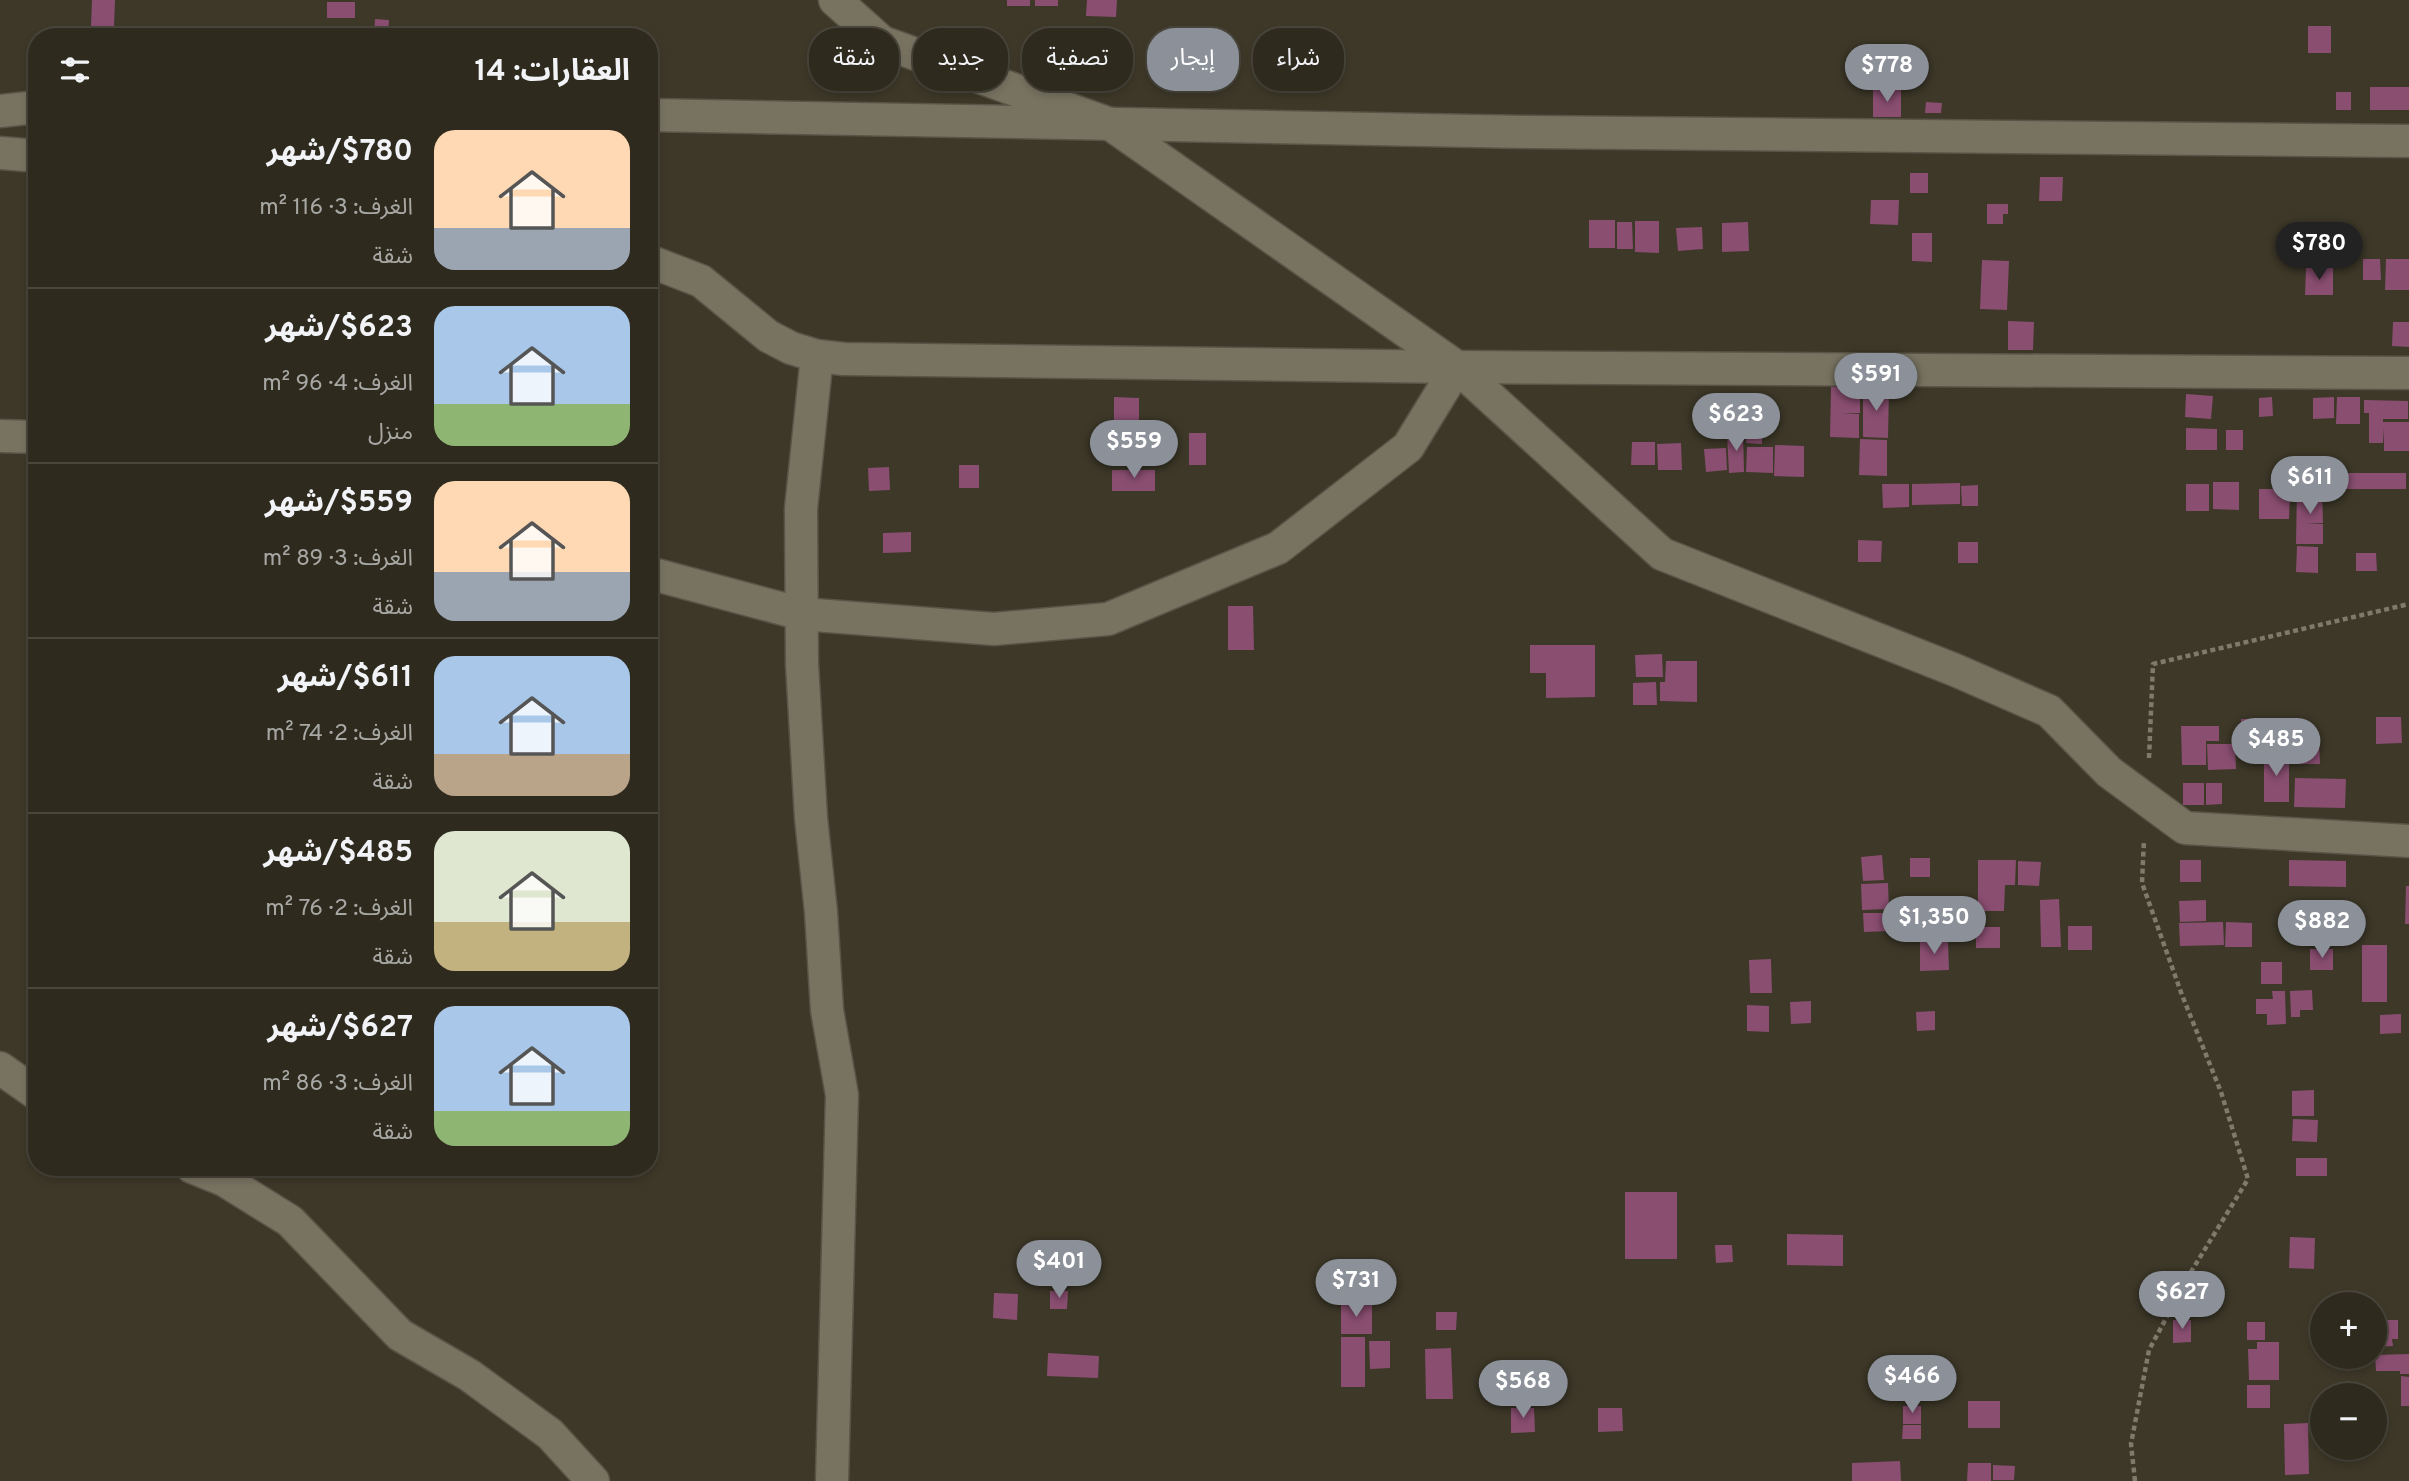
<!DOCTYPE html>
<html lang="ar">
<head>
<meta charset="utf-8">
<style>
  body { margin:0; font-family:Overpass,"Noto Sans Arabic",sans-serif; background:#363227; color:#f1f3f6; direction:rtl; height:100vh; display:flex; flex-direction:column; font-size:26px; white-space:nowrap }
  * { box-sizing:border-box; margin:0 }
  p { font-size:23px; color:#a7a7a4 }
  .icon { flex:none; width:38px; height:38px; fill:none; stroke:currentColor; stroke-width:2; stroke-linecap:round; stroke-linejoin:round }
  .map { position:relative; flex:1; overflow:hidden; direction:ltr }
  .panel { position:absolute; left:28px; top:28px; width:630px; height:1148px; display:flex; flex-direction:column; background:#2e2a1e; border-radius:28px; box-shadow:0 4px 10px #0003,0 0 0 2px #49463c; direction:rtl }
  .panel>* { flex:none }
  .guide { position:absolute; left:679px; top:28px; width:665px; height:63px; direction:rtl; display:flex; gap:14px }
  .buttons { position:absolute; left:2310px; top:1292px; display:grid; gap:14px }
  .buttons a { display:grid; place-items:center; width:77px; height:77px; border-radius:50%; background:#2e2a1e; box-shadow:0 4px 10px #0003,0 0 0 2px #49463c; font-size:35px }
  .price { position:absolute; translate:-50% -60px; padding:0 16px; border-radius:24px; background:#8c9099; color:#fff; font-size:23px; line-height:46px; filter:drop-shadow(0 2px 4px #0008) }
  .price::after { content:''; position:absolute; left:50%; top:42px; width:21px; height:16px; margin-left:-10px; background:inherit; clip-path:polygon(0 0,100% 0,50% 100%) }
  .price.on { background:#222; color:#fff }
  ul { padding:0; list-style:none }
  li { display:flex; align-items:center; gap:21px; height:175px; padding:0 28px }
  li+li { border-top:2px solid #49463c }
  li span { display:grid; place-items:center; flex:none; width:196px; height:140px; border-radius:21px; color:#555 }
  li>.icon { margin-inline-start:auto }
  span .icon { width:84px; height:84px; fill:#fffc; stroke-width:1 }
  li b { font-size:30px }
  h2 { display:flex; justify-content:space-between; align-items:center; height:84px; padding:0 28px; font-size:30px }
  .chip { padding:0 24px; border-radius:28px; background:#2e2a1e; box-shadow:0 4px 10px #0003,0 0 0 2px #49463c; font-size:24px; line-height:63px }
  .chip.on { background:#8c9099; color:#fff }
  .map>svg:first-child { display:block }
  .building { fill:#8a4e71 }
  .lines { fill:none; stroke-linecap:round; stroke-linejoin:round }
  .street-casing { stroke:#595447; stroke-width:35 }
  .path { stroke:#7e7a6c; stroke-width:4.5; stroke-dasharray:5 3.5; stroke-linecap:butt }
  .street { stroke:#787361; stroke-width:32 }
</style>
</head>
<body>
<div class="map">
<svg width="2409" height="1481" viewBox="0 0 2409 1481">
  <rect width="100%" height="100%" fill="#3d3828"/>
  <g class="building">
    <polygon points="92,0 115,0 114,27 91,26"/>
    <rect x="1007" y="0" width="23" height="6"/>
    <rect x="1035" y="0" width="23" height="6"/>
    <polygon points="1087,0 1117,0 1116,17 1086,16"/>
    <rect x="327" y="2" width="28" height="16"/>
    <polygon points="375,19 389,20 388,36 374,35"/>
    <rect x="2308" y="26" width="23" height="27"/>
    <rect x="1093" y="31" width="24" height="22"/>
    <rect x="2370" y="87" width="39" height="23"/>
    <rect x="1873" y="90" width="28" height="27"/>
    <rect x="2336" y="92" width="15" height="18"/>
    <polygon points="1926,102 1942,103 1941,113 1925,113"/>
    <rect x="1910" y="173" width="18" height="20"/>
    <polygon points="2040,177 2063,177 2062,201 2039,201"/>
    <polygon points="1871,200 1899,200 1898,225 1870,224"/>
    <polygon points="1987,204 2008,204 2008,214 2003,214 2003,224 1987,224"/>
    <rect x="1589" y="220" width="26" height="28"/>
    <polygon points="1635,221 1659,221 1659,253 1635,252"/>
    <polygon points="1617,222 1632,222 1633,249 1617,249"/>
    <polygon points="1748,222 1749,251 1722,252 1722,223"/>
    <polygon points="1702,227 1703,249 1678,251 1676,228"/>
    <polygon points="1912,233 1932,233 1932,262 1912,261"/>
    <polygon points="2363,259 2380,259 2381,280 2363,280"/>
    <polygon points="2386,259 2409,259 2409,290 2385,290"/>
    <polygon points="1982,260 2009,261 2007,310 1980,309"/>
    <polygon points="2306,268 2333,268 2333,295 2305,295"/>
    <polygon points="2008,321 2034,322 2033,350 2008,350"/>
    <polygon points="2393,322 2409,322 2409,347 2392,346"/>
    <polygon points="1831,387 1860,387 1860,413 1842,413 1859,414 1859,438 1830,437"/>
    <polygon points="1863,389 1889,389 1888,438 1863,437"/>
    <polygon points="2186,394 2213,396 2211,419 2185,417"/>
    <polygon points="1114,397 1139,398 1139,427 1114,426"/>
    <polygon points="2272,397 2273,416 2259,417 2259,398"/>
    <polygon points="2334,397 2334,418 2313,419 2313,398"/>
    <polygon points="2337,397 2360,397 2360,424 2336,424"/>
    <polygon points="2364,400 2408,401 2408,419 2383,419 2383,422 2409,422 2409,451 2384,451 2384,428 2383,443 2369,443 2369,413 2364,413"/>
    <polygon points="1747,422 1762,422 1762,444 1746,443"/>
    <polygon points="2186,428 2217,429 2217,450 2186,450"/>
    <rect x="2226" y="430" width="17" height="20"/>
    <polygon points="1114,433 1135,433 1134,456 1113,456"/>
    <rect x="1140" y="433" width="23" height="23"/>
    <rect x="1189" y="433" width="17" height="32"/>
    <polygon points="1743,433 1744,472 1729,473 1727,434"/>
    <polygon points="1860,439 1887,440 1887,476 1859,475"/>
    <polygon points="1632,442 1655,442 1655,465 1631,465"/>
    <polygon points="1681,443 1682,470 1658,470 1657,444"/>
    <polygon points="1775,445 1804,446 1804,477 1774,476"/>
    <polygon points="1747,447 1773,447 1773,473 1746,472"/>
    <polygon points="1726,448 1727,470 1706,472 1704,449"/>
    <rect x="959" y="465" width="20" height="23"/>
    <polygon points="889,467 890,490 869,491 868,468"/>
    <rect x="1112" y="470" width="43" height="21"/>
    <rect x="2346" y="473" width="60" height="16"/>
    <polygon points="2213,482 2239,482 2239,510 2213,509"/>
    <polygon points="1960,483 1960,504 1912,505 1912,484"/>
    <polygon points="1882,484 1909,484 1909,507 1883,508"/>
    <rect x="2186" y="484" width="23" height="27"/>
    <polygon points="1978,485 1978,506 1962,506 1961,486"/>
    <polygon points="2322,487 2323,523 2306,524 2323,524 2323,544 2296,544 2297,488"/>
    <polygon points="2259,489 2290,489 2289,519 2259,519"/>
    <polygon points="911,532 911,552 883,553 883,533"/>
    <polygon points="1858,540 1882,541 1881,562 1858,562"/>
    <rect x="1958" y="542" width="20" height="21"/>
    <polygon points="2297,546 2318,547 2318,573 2296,572"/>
    <polygon points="2356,553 2376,553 2377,571 2356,571"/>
    <polygon points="1228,606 1253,606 1254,650 1228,650"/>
    <polygon points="1530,645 1595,645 1595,697 1546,698 1546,673 1530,673"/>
    <polygon points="1662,654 1663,677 1636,677 1635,655"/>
    <polygon points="1666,661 1697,661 1697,702 1660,701 1660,682 1665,682"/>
    <polygon points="1656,682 1657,705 1633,705 1633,683"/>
    <polygon points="2376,717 2401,717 2402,743 2376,744"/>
    <polygon points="2241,719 2290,719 2289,745 2240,745"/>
    <polygon points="2181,726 2219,726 2219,741 2206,741 2206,765 2182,765"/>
    <polygon points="2296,742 2319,742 2320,764 2296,764"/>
    <polygon points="2207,744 2235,744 2236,769 2208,770"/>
    <rect x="2264" y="753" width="25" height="49"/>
    <polygon points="2295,778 2346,779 2345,808 2294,807"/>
    <rect x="2183" y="783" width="21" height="22"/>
    <polygon points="2206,783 2222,783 2222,804 2206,805"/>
    <polygon points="1882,855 1884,880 1863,881 1861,857"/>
    <rect x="1910" y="858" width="20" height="19"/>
    <polygon points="1978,860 2016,860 2015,885 2005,885 2004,911 1978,911"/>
    <rect x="2180" y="860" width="21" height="22"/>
    <polygon points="2289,860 2346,861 2346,887 2289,886"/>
    <polygon points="2018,861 2041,862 2039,886 2018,885"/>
    <polygon points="1888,883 1889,909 1862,910 1861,884"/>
    <polygon points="2406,886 2409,886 2409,924 2405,924"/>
    <polygon points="2059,899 2061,947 2041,947 2040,900"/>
    <polygon points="2206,900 2206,921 2180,922 2179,901"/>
    <polygon points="1863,913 1891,913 1891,931 1864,932"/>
    <polygon points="2223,922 2224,945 2180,946 2179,923"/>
    <polygon points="2226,922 2252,923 2252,947 2225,947"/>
    <rect x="2068" y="926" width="24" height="24"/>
    <rect x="1976" y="927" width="24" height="21"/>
    <polygon points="1920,942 1948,942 1949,970 1920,971"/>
    <rect x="2362" y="945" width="25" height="57"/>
    <rect x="2310" y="949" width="23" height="21"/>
    <polygon points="1771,959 1772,993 1750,993 1749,960"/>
    <rect x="2261" y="962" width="21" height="22"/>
    <polygon points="2312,990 2313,1010 2300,1010 2300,1017 2291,1017 2290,991"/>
    <polygon points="2272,991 2285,991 2286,1024 2267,1025 2267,1014 2256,1014 2256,999 2273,999"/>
    <polygon points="1811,1001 1811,1023 1791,1024 1790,1002"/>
    <polygon points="1747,1005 1769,1006 1769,1032 1747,1031"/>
    <polygon points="1935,1011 1935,1030 1917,1031 1916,1012"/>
    <polygon points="2401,1014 2401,1033 2380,1034 2380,1015"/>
    <polygon points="2314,1090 2314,1116 2292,1116 2292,1091"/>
    <polygon points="2293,1119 2318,1120 2317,1142 2292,1141"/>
    <rect x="2296" y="1158" width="31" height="18"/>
    <rect x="1625" y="1192" width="52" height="67"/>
    <polygon points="1787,1234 1843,1235 1843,1266 1787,1265"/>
    <polygon points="2290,1237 2315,1238 2314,1269 2289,1268"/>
    <polygon points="1715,1245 1732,1245 1733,1262 1716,1263"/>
    <polygon points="1050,1291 1068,1291 1067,1309 1050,1309"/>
    <polygon points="994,1293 1018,1294 1017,1320 993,1318"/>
    <rect x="1341" y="1304" width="31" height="30"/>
    <polygon points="1436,1312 1457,1312 1456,1330 1436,1330"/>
    <polygon points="2173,1320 2191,1320 2191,1342 2173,1343"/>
    <polygon points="2375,1320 2398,1320 2398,1339 2392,1339 2393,1346 2375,1347"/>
    <rect x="2247" y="1322" width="18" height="18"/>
    <rect x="1341" y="1337" width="24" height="50"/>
    <polygon points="1369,1341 1390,1341 1390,1368 1370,1369"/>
    <polygon points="2257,1342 2279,1342 2279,1380 2249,1380 2248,1349 2257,1349"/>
    <polygon points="1451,1348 1453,1399 1426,1399 1425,1349"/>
    <polygon points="1048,1353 1099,1356 1098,1378 1047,1376"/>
    <polygon points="2409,1354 2409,1374 2400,1374 2400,1371 2376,1371 2375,1355"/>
    <polygon points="2401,1376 2409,1377 2409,1406 2401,1406"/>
    <rect x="2247" y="1385" width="23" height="23"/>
    <rect x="1968" y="1401" width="32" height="27"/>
    <rect x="1903" y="1406" width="18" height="18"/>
    <polygon points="1511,1408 1534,1408 1535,1432 1511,1433"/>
    <polygon points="1598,1408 1622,1408 1623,1431 1598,1432"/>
    <polygon points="2308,1423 2309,1474 2285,1475 2284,1424"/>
    <polygon points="1903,1425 1921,1425 1921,1439 1902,1439"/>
    <polygon points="1900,1461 1901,1481 1852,1481 1852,1463"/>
    <polygon points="1968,1463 1991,1463 1991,1481 1967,1481"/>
    <polygon points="1993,1465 2015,1466 2014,1480 1993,1480"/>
  </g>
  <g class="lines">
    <defs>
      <g id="street">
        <polyline points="835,0 882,42 1110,124 1457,367 1662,554 1955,670 2049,711 2109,772 2185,828 2409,841"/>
        <polyline points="0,111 37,107"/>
        <polyline points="649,115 1531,132 2409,141"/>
        <polyline points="0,153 37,156"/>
        <polyline points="649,261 701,281 768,336 791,348 817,356 844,359 1457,367 2409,373"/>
        <polyline points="817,356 801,509 802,664 811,818 821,912 827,1010 842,1095 832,1481"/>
        <polyline points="0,436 37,437"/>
        <polyline points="649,573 802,614 994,629 1108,619 1278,548 1408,447 1457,367"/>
        <polyline points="0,1068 37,1094"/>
        <polyline points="192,1167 224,1180 290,1221 400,1335 469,1375 550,1434 593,1481"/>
      </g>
    </defs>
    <use href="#street" class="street-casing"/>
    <g class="path">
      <polyline points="2149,758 2153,664 2409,604"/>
      <polyline points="2135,1481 2131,1444 2149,1350 2191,1272 2248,1179 2221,1092 2182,995 2142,883 2144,840"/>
    </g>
    <use href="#street" class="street"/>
  </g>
</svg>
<div class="buttons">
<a>+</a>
<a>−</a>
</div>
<b class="price" style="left:1887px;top:104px">$778</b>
<b class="price on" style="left:2319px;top:282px">$780</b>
<b class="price" style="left:1876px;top:413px">$591</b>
<b class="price" style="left:1736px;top:453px">$623</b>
<b class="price" style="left:1134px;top:480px">$559</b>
<b class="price" style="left:2310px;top:516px">$611</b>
<b class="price" style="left:2276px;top:778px">$485</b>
<b class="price" style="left:1934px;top:956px">$1,350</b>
<b class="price" style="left:2322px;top:960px">$882</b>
<b class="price" style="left:1059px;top:1300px">$401</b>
<b class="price" style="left:1356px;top:1319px">$731</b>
<b class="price" style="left:2182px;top:1331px">$627</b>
<b class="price" style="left:1912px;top:1415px">$466</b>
<b class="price" style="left:1523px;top:1420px">$568</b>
<div class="guide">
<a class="chip">شراء</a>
<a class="chip on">إيجار</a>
<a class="chip">تصفية</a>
<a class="chip">جديد</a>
<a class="chip">شقة</a>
</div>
<section class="panel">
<h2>العقارات: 14<svg class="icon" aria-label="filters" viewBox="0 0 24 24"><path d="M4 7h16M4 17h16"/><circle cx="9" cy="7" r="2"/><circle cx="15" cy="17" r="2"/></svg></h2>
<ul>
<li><span style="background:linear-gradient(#ffd9b3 70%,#9aa5b1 0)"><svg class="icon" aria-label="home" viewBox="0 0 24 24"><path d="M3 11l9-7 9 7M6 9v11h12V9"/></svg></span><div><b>$780/شهر</b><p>الغرف: 3 · 116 m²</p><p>شقة</p></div></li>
<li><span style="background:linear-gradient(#a9c7e8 70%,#8fb573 0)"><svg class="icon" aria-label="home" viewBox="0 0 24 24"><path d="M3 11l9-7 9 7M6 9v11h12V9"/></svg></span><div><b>$623/شهر</b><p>الغرف: 4 · 96 m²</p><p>منزل</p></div></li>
<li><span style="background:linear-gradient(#ffd9b3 65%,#9aa5b1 0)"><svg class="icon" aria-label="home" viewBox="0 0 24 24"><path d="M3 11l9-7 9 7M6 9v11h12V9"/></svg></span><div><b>$559/شهر</b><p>الغرف: 3 · 89 m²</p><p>شقة</p></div></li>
<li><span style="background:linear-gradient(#a9c7e8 70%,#b9a48a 0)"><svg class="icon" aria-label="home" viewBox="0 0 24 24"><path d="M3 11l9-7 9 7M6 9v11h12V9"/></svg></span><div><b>$611/شهر</b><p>الغرف: 2 · 74 m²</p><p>شقة</p></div></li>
<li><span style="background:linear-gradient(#dfe7d0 65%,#c2b280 0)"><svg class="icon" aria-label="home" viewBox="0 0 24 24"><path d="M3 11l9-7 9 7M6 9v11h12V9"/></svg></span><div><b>$485/شهر</b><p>الغرف: 2 · 76 m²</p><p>شقة</p></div></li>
<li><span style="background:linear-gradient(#a9c7e8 75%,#8fb573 0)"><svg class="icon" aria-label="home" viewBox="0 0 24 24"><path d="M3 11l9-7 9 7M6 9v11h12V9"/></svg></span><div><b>$627/شهر</b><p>الغرف: 3 · 86 m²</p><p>شقة</p></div></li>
</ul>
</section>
</div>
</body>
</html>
